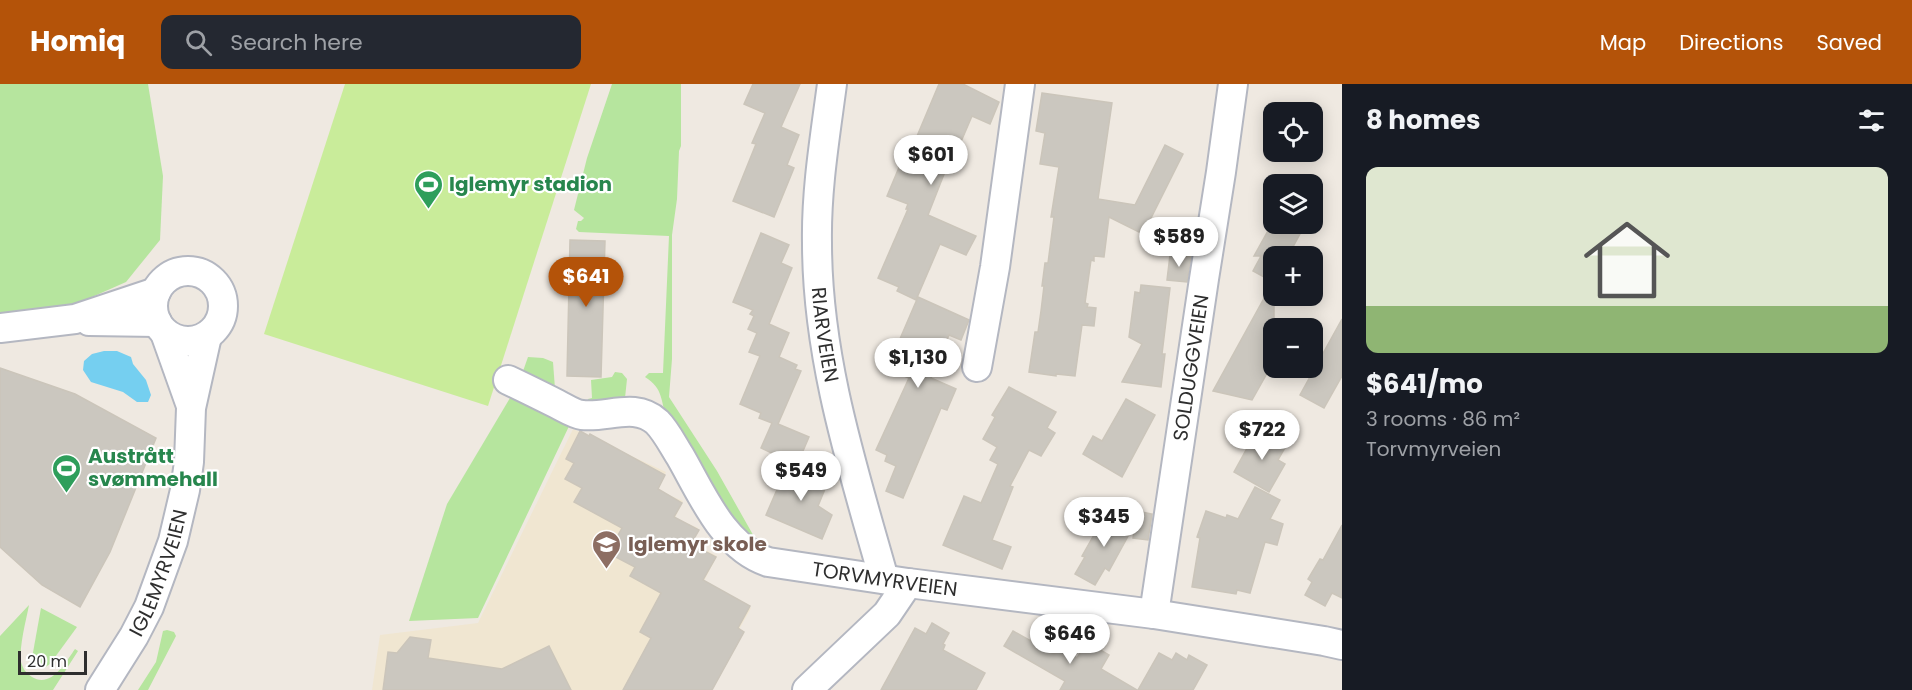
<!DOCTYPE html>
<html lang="en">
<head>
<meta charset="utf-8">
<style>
  body { margin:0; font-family:Poppins,sans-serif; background:#242831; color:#f1f3f6; height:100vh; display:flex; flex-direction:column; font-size:22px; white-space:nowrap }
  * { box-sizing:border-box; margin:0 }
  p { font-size:20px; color:#9ea1a6 }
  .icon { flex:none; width:33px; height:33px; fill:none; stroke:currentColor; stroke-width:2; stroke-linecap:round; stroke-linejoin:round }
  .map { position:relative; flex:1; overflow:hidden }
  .details { display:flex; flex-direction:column; background:#171b24; width:570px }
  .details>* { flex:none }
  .buttons { position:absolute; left:1263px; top:18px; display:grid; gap:12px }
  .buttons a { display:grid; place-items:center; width:60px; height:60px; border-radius:12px; background:#171b24; box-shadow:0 3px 15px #0003; font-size:30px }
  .scale { position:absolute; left:18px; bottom:15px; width:69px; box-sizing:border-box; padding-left:6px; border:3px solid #2e2e2e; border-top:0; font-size:16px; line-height:21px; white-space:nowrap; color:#2e2e2e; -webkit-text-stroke:4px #fff; paint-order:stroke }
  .price { position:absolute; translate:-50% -51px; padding:0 14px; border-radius:21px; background:#fff; color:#222; font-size:20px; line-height:39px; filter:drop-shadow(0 2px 3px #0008) }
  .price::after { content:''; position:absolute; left:50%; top:36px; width:18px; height:14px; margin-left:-9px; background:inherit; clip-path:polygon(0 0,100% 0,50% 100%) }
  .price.active { background:#b45309; color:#fff }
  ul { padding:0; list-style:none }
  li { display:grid; align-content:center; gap:12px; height:318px; padding:0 24px }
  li+li { border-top:2px solid #363941 }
  li span { display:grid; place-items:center; height:186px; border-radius:12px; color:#555 }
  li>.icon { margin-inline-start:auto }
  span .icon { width:108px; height:108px; fill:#fffc; stroke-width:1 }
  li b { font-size:26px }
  h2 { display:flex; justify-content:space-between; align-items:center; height:72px; padding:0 24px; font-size:26px }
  header { display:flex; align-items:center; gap:36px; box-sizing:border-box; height:84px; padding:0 30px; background:#b45309; color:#fff }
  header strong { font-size:28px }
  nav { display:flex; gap:33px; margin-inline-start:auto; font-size:21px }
  .search { width:420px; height:54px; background:#242831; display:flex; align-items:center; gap:15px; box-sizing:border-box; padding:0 21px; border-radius:12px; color:#9ea1a6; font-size:22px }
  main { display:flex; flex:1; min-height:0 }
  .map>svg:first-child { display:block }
  .education { fill:#f0e6d1 }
  .green { fill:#b6e59e }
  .pitch { fill:#c9ec9a }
  .water { fill:#75cff0 }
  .building { fill:#cbc7bf; stroke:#cbc5ba; stroke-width:1.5 }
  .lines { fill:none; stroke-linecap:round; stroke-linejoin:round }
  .minor-casing { stroke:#b4b7c1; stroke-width:32 }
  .minor { stroke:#fff; stroke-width:28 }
  .labels { text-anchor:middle; stroke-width:4.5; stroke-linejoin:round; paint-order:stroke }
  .leisure-label { font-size:20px; font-weight:bold; fill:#27864d; stroke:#fff; text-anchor:start }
  .street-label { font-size:20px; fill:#2e2e2e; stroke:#fff }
  .education-label { font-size:20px; font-weight:bold; fill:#785e54; stroke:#fff; text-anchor:start }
</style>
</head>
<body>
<header>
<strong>Homiq</strong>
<div class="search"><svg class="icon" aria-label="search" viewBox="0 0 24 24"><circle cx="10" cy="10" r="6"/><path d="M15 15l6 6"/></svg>Search here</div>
<nav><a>Map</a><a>Directions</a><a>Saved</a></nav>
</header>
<main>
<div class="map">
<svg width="1342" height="606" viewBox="0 0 1342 606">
  <rect width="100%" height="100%" fill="#efe9e1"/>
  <polygon class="education" points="573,345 666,388 657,406 683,417 675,434 698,444 691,458 717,472 703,499 751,524 705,606 372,606 380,551 478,539"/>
  <g class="green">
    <polygon points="0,0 148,0 163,92 160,156 126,198 74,221 41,228 0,231"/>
    <path d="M612 0H681V62L679 67 677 115 672 151V275L669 313 717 387 761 465 733 441 667 335C660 316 664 305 645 293L649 289H663L669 152 579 148 576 145 578 137H581L584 134 574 126 587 74Z"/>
    <polygon points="528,273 543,274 553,278 555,305 522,290"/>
    <polygon points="615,288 622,289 627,295 625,314 589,324 588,315 592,314 591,296 612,293"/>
    <polygon points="510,314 571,338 478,534 409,537 447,420"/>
    <path d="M29 521C26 537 19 562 21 578 23 585 26 589 32 593 51 605 66 578 75 565L78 567 53 606H0V552Z"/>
    <path d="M41 524 77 543 50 580 44 584C37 583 33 581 32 574Z"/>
    <polygon points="167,546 174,548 176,552 148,606 138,606 156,578 163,547"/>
  </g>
  <polygon class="pitch" points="345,0 591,0 488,322 264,250"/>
  <polygon class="water" points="104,267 117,267 131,273 133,280 146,296 151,311 148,318 137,318 123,308 91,298 83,286 84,277 92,270"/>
  <g class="building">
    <polygon points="753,0 800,0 781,43 799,51 787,81 794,84 774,133 733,117 756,60 752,59 765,29 744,20"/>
    <polygon points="939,0 963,0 999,18 990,40 972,32 951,81 948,80 928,131 976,152 966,171 940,160 916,216 897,207 899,203 878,194 908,125 906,125 908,120 887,112 908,62 912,64"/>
    <polygon points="1042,9 1112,19 1098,115 1135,121 1165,61 1183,70 1143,150 1109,133 1104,173 1094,172 1094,177 1091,176 1085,219 1088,220 1087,223 1096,224 1094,242 1082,241 1075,292 1056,290 1056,292 1029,288 1035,248 1038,248 1041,227 1044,202 1042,202 1045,179 1048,179 1054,133 1051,133 1059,83 1040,80 1045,49 1036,47"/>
    <polygon points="1274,136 1274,140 1285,140 1301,148 1288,172 1274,172 1274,277 1252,316 1213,307 1273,198 1253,187 1261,172 1254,172"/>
    <polygon points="761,149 789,161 781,179 792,184 769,240 789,249 779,273 797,281 795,285 801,287 778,340 809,353 797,381 761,364 772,339 759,334 761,329 740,320 760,272 749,268 757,249 748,245 754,232 750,230 753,226 733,218"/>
    <polygon points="570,156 605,157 601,293 567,292"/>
    <polygon points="1170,171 1191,173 1187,198 1167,196"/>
    <polygon points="1141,201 1170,204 1162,270 1165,270 1161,303 1122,298 1142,260 1129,253 1135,208 1140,209"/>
    <polygon points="918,213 969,236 961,256 949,251 931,294 956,305 947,326 941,324 903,414 886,407 896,382 885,377 887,371 876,366 909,294 887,285"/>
    <polygon points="1342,235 1342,292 1324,324 1300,311"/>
    <polygon points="0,284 75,310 156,354 110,468 80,523 42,501 0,463"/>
    <polygon points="1009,303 1056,328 1047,344 1055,349 1041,372 1029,366 1010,402 1013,403 992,456 1011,463 1002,485 943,461 964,412 981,419 998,380 990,376 997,363 983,355 995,333 992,331"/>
    <polygon points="1126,315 1155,331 1122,393 1083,370 1093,352 1102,357"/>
    <polygon points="1257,346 1286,362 1278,376 1285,380 1269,408 1234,388"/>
    <polygon points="580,347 589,352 590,350 665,391 658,405 682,419 674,433 699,446 691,460 716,473 703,496 750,522 738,544 744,548 712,606 623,606 651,554 640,548 661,509 630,492 635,483 608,469 622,444 574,418 582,404 565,395 574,379 566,375"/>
    <polygon points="789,378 822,393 821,397 827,400 818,422 832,431 822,455 766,431"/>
    <polygon points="1255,403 1280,416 1270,435 1283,440 1277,461 1265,458 1250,509 1237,506 1236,510 1192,503 1200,454 1197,453 1206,427 1226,434 1227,431 1238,435"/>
    <polygon points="1137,427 1152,430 1148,456 1133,454"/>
    <polygon points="1107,428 1133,443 1109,487 1105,484 1095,501 1075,490 1085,473 1082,472"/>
    <polygon points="1342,441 1342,514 1332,509 1325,522 1305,511 1312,498 1308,495 1320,475 1323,476"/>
    <polygon points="932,539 949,549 943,560 945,561 943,566 985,589 976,606 881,606 915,544 926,550"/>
    <polygon points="1013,547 1054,570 1058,563 1077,574 1087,558 1109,571 1101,585 1137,606 1060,606 1065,597 1004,562"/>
    <polygon points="410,553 431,556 428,574 502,585 549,562 571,606 383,606 388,568 397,569"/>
    <polygon points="1159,569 1172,576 1176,569 1187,576 1189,571 1207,581 1193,606 1138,606"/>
  </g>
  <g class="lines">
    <defs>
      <g id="minor">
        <path id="s1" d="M832 0C825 53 816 106 817 159 817 275 853 385 884 495"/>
        <circle cx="188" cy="222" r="35"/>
        <polyline points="89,237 157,238"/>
        <polyline points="0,244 75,235 156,208"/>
        <polyline points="165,249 191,322"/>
        <polyline points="977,283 995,183 1020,0"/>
        <path id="s2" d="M508 296C525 304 541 312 557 320 565 324 574 330 582 331 608 334 635 318 657 338 666 347 673 361 680 372 702 410 723 463 768 478L908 499 1154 530 1324 557 1342 561"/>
        <path id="s3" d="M1154 530 1204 195 1221 88 1233 0"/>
        <path id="s4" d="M100 606 134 552 149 523 173 457 185 406 189 378 191 324 207 252"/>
        <polyline points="807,606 887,530 908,499"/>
      </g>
    </defs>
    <use href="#minor" class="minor-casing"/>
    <use href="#minor" class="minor"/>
  </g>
  <defs>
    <symbol id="stadium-pin" viewBox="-11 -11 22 30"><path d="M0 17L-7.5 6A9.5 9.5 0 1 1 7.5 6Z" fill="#2e9e5b" stroke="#fff"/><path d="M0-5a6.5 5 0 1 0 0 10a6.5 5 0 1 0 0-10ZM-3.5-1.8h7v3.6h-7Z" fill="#fff"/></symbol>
    <symbol id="school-pin" viewBox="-11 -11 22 30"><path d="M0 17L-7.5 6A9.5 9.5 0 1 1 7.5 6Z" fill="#8d6e63" stroke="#fff"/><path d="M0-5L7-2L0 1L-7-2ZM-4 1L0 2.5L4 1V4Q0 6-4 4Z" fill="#fff"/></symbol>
  </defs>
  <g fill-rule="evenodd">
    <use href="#stadium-pin" x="412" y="84" width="33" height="45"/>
    <use href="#stadium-pin" x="50" y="368" width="33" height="45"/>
    <use href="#school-pin" x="590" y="444" width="33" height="45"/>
  </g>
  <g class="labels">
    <g class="leisure-label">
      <text x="449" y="107">Iglemyr stadion</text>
      <text x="88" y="379">Austrått<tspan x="88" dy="23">svømmehall</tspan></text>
    </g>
    <g class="street-label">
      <text dy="7" stroke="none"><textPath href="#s1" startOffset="252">RIARVEIEN</textPath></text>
      <text dy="7" stroke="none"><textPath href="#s3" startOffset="249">SOLDUGGVEIEN</textPath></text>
      <text dy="7" stroke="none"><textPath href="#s4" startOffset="132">IGLEMYRVEIEN</textPath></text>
      <text dy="7" stroke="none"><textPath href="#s2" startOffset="460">TORVMYRVEIEN</textPath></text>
    </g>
    <g class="education-label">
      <text x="628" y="467">Iglemyr skole</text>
    </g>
  </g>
</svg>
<div class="buttons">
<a><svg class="icon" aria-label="locate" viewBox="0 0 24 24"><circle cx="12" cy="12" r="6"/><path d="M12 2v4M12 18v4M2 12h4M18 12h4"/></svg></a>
<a><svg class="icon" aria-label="layers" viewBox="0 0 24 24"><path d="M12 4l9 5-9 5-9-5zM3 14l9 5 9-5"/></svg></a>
<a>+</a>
<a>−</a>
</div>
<div class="scale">20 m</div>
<b class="price" style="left:931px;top:102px">$601</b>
<b class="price" style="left:1179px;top:184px">$589</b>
<b class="price active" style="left:586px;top:224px">$641</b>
<b class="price" style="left:918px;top:305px">$1,130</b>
<b class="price" style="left:1262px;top:377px">$722</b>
<b class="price" style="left:801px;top:418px">$549</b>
<b class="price" style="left:1104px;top:464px">$345</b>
<b class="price" style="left:1070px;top:581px">$646</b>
</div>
<section class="details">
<h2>8 homes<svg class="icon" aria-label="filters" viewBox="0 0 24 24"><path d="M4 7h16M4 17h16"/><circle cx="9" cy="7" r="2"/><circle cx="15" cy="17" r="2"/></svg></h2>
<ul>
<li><span style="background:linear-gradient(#dfe7d0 75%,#8fb573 0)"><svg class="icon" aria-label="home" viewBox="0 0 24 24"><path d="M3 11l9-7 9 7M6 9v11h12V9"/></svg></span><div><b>$641/mo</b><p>3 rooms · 86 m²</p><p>Torvmyrveien</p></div></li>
</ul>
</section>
</main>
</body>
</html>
